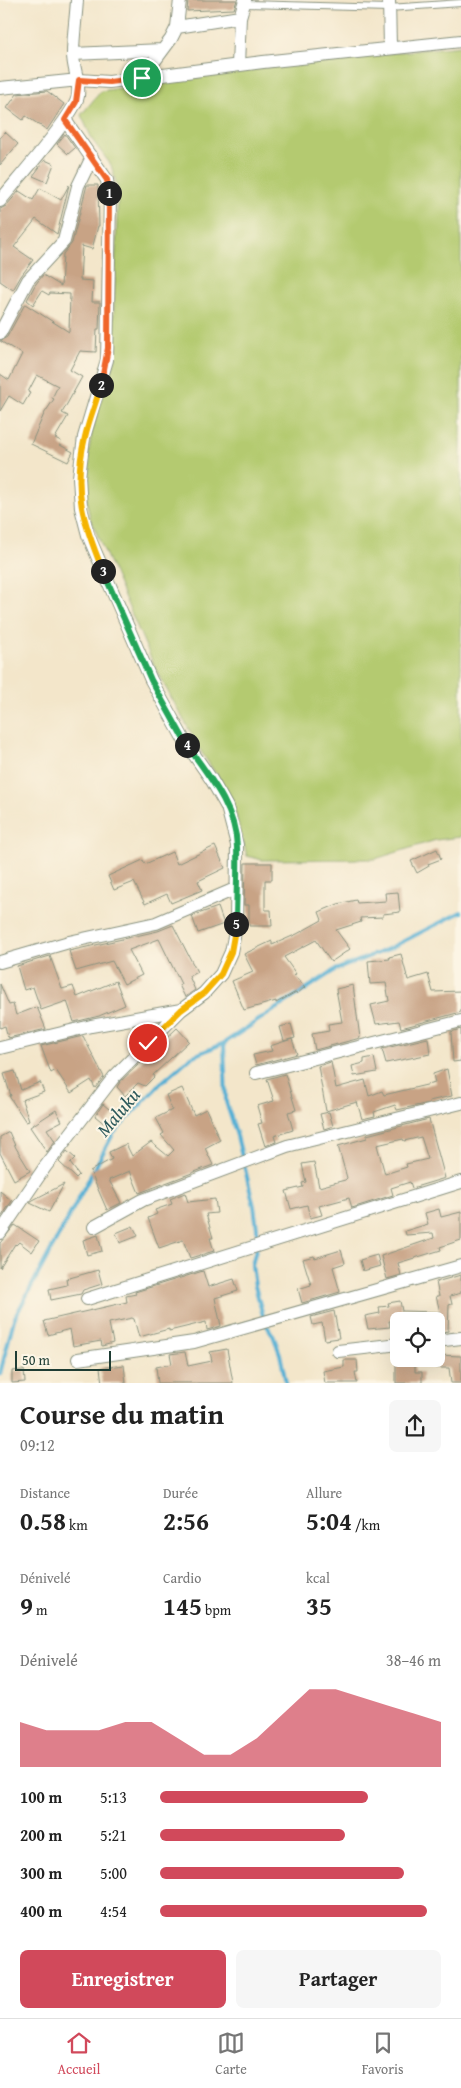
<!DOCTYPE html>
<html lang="fr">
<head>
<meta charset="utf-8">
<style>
	:root { --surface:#fff; --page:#f6f6f6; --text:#222; --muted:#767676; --line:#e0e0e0; --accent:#d1495b }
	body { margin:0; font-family:"Gentium Book Plus",serif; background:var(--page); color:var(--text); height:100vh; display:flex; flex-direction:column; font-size:19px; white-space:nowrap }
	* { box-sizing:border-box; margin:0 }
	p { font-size:16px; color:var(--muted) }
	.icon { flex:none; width:28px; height:28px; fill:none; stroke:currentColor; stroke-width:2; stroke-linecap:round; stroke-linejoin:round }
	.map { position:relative; height:1383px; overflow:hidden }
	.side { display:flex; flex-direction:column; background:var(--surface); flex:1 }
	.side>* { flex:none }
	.buttons { position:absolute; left:390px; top:1312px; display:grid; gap:10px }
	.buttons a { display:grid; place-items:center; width:55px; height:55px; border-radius:8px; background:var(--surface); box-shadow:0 5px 20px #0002; font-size:25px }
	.scale { position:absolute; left:15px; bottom:12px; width:96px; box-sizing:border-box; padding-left:5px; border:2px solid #1f3d34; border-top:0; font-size:14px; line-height:18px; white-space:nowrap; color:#1f3d34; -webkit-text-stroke:4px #fcf5e5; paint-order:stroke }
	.pin { position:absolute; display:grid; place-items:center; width:42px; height:42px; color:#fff; margin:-21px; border:2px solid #fff; border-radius:50%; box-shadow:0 1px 5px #0007 }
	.km { position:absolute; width:25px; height:25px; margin:-12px; border-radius:50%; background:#222; color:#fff; font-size:14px; line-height:25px; text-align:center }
	.round { display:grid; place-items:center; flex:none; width:52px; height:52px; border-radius:8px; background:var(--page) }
	.overview { display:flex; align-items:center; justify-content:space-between; height:85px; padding:0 20px }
	h1 { font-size:28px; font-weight:800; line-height:38px }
	.figures { display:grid; grid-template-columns:repeat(3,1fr); gap:8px; height:85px; padding:5px 20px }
	.figures div { display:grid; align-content:center }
	.figures b { font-size:25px; font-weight:800 }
	.figures small { font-size:14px; font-weight:400 }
	.figures p { font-size:14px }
	.chart { height:140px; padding:10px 20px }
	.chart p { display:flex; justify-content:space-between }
	.chart svg { width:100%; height:90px; margin-top:5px; fill:var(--accent); opacity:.7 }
	.cta { display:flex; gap:10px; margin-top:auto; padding:10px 20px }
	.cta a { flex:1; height:58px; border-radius:8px; background:var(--accent); color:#fff; font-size:20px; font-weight:800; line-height:58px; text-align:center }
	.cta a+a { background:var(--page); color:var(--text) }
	ul { padding:0 20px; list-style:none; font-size:16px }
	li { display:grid; grid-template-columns:80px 60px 1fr; align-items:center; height:38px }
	li i { height:12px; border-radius:6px; background:var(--accent) }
	.tabs { display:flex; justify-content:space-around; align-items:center; height:70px; border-top:1px solid var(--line); background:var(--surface); font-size:14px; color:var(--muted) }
	.tabs a { display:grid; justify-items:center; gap:2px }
	.tabs .on { color:var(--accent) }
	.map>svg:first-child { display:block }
	.green { fill:#b4ca6f; stroke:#6a8452 }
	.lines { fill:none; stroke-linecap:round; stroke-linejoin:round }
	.stream { stroke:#56b0d4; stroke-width:4 }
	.building { fill:#c8a385; fill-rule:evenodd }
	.service-casing { stroke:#89927f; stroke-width:8 }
	.minor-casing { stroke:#89927f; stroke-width:14 }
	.service { stroke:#fff; stroke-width:6 }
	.minor { stroke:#fff; stroke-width:12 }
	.split-1-casing { stroke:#fff; stroke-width:10 }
	.split-2-casing { stroke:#fff; stroke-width:10 }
	.split-3-casing { stroke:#fff; stroke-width:10 }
	.split-4-casing { stroke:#fff; stroke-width:10 }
	.split-5-casing { stroke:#fff; stroke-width:10 }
	.split-6-casing { stroke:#fff; stroke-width:10 }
	.split-1 { stroke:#f0652b; stroke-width:6 }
	.split-2 { stroke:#f0652b; stroke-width:6 }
	.split-3 { stroke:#f5b400; stroke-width:6 }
	.split-4 { stroke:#22a559; stroke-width:6 }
	.split-5 { stroke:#22a559; stroke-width:6 }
	.split-6 { stroke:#f5b400; stroke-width:6 }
	.labels { text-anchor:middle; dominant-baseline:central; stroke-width:4; stroke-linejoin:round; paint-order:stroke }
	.water-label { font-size:19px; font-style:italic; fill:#2d5a5c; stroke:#fcf5e5 }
</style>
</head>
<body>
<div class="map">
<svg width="461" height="1383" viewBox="0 0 461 1383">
	<rect width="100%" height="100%" fill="#fcf5e5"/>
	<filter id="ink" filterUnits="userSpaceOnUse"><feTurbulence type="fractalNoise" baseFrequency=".02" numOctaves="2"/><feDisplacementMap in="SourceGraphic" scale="10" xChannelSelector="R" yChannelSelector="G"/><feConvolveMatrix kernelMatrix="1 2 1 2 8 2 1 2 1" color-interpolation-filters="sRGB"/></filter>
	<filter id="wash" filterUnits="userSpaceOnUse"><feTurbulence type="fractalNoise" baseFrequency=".0096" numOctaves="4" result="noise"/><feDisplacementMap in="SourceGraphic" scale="20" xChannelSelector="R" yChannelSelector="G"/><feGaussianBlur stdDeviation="1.12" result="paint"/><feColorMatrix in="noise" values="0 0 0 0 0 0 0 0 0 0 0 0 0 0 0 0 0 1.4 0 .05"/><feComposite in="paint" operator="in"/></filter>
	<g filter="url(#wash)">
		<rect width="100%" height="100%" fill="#f3e6ca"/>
		<!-- green -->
		<path class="green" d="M461 46V837L436 840 375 859 262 860 247 856 235 811 226 789 202 753 156 670 90 518 86 498V469L92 432 112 362 118 190 111 165 93 141 81 115 101 91 308 61Z"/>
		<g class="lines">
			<!-- stream -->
			<path class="stream" d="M224 1043 226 1102 237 1136 254 1206 257 1228V1245L252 1265 255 1286 265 1323 273 1335 280 1354 286 1383
				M0 1374 14 1319 113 1134 161 1083 191 1057 224 1043 335 970 388 949 461 912"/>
		</g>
		<g id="blocks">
			<!-- building -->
			<path class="building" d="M188 0H237L234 9 187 11Z
				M47 91 64 104 47 130 26 116 23 120 7 108 17 94Z
				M5 132 18 144 0 165V138Z
				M65 134 75 148 68 154 57 144Z
				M45 160 54 164 47 182 33 176Z
				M69 185 57 234 36 219 14 247 33 260 21 276 13 290 0 281V209L6 206 19 191 33 200 40 188 61 200Z
				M87 185H98L99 226H98L92 249 82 246 80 280 93 281 92 302H100L99 329H97L96 352 80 351 70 370 82 377 62 413 68 416 55 438 61 441 60 445 73 452 68 462 31 444 44 414 54 399 52 398 58 386 37 375 28 392 30 393 23 405 9 396 0 411V374L9 380 22 354 0 341 7 337 25 304 69 332 70 294 50 293 49 295 42 291 33 305 27 300 35 285 43 275 61 286 63 254 72 243Z
				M215 846 225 868 198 881 202 890 171 903 167 894 145 904 134 882 114 890 108 876 143 860 145 864 172 852 177 864Z
				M437 849 441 859 428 864 429 866 417 873 411 861Z
				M245 863H272V880H265V910H271L272 926H249V905H244Z
				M398 892 400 912 383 914V917L360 918 361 922 336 930 350 949 331 962 316 940 284 957 296 974 294 975 305 987 297 994 296 992 276 1003V1001L244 1010 232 981 253 972 244 954 272 941V945L297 934 322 920 319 912 338 904 356 900 357 903 386 901 385 893Z
				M218 907 224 924 198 933 192 916Z
				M173 925 197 972 189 976 195 990 185 997 179 985 181 984 159 939 129 950 142 975 124 984 112 961 76 971 69 951 158 931Z
				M401 954 408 980 428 974 433 992 461 991V1012L401 1028 399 1021 376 1024 371 1005 389 1001 386 983 370 984 368 961 390 959 389 957Z
				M50 956 62 989 73 986 77 997 116 981 125 1005 99 1016 74 1022 67 1001 41 1010 33 987 24 990 17 966Z
				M0 984 9 1005 13 1004 16 1015 37 1007 46 1029 8 1038 5 1026 0 1028Z
				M353 985 360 1038 315 1050 312 1034 329 1031 328 1024 342 1022 336 989Z
				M291 1024 295 1038 284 1041 280 1027Z
				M177 1028 189 1041 153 1075 154 1077 145 1086 138 1083 125 1096 117 1087 120 1082Z
				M461 1029V1061L453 1062 451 1032Z
				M83 1036 104 1077 95 1088 91 1080 71 1093 56 1070 51 1073 41 1046Z
				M428 1038 430 1054 386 1063 382 1049Z
				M292 1039 297 1054 256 1065 253 1055 272 1051 270 1046Z
				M374 1057 377 1072 354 1076 352 1066 364 1063V1059Z
				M331 1062 336 1088 365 1080 369 1096 382 1091 384 1095 435 1083 433 1074 447 1069 452 1096 429 1101V1103L397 1110 395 1105 374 1112 375 1116 362 1119 357 1102 326 1111 318 1066Z
				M15 1071 21 1090 40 1082 44 1092 22 1100 29 1121 26 1122 9 1096H11L4 1074Z
				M285 1074 296 1110 288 1112 293 1130 274 1136 276 1142 265 1146 258 1124 262 1123 257 1106 274 1101 267 1079Z
				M182 1088 194 1115 206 1109 220 1140 205 1148 213 1165 139 1193 130 1171 109 1180 121 1203 107 1210 90 1171 112 1159 109 1152 126 1144 132 1156 151 1142 168 1156 174 1150 161 1135 164 1133 156 1118 172 1110 166 1095Z
				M103 1104 115 1114 106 1125 95 1116Z
				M56 1110 62 1121 47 1129 55 1141 47 1152 30 1127Z
				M329 1112 333 1126 324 1129 320 1114Z
				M429 1119 445 1178 412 1188 410 1182 391 1188 393 1195 352 1208 349 1198 319 1206 322 1215 310 1218 307 1205 291 1209 286 1191 303 1187 302 1183 306 1182 302 1164 314 1162 319 1187 345 1180 347 1178 338 1146 367 1138V1135ZM421 1137 428 1159 406 1164 407 1167 385 1174 377 1145 403 1139 404 1141Z
				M9 1132 16 1148 30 1171 14 1180 0 1153V1137Z
				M67 1151 75 1158 70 1163 79 1175 76 1178 59 1162Z
				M64 1184 49 1212 30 1203 31 1201Z
				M0 1191 12 1201 0 1219Z
				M185 1193 188 1202 215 1199 217 1213 206 1214 213 1238H210L214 1251 190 1258 183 1240 159 1248 148 1218 157 1214 155 1210 172 1204 170 1199Z
				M439 1209 441 1217 461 1212V1240L440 1247 441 1250 398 1263 401 1275 387 1279 381 1256 434 1238 433 1233 406 1235 405 1231 428 1224 425 1213Z
				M15 1225 39 1241 32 1252 19 1242 16 1245 15 1244 0 1268V1243Z
				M133 1226 138 1236 120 1243 116 1233Z
				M98 1235 102 1251 87 1255 83 1240Z
				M341 1250 345 1263 333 1267 340 1292 302 1303 298 1289 311 1285 303 1259 314 1256 315 1258Z
				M377 1255 380 1266 363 1271 360 1260Z
				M98 1270 102 1284 83 1290 81 1294 51 1300 49 1289 67 1285 66 1279Z
				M203 1271 208 1287 234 1279 238 1291 215 1298 221 1326 207 1330 206 1322 169 1331V1329L139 1337 134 1319 132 1318 109 1323 113 1343 102 1346 101 1341 73 1346 70 1329 48 1335 44 1321 127 1302 126 1296 136 1294 135 1292Z
				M461 1275V1293L450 1296 452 1304 449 1305 448 1331 436 1333V1321H389L390 1327 368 1329 365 1316 380 1313 379 1307 389 1306 388 1303 400 1301 402 1311 440 1312 436 1296H439L436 1282Z
				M334 1311 339 1338 325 1340 322 1323 313 1325 311 1317Z
				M227 1349 233 1383H158L156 1367 172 1364 170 1354 185 1352 188 1366 212 1361 210 1352Z
				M436 1355 461 1356V1383H451L449 1368H436Z
				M396 1359H415V1372H422V1383H396Z
				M344 1360H357L358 1372H355L357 1383H325L323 1371 344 1367Z
				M124 1365 126 1383H102L100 1368Z
				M24 1370 25 1382 12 1383V1371Z"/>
		</g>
	</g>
	<g filter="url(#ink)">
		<use href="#blocks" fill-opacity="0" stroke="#89927f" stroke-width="1"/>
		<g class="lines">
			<!-- service casing -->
			<g class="service-casing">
				<path id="service" d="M244 4 389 8 461 3"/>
			</g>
			<!-- minor casing -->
			<g class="minor-casing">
				<path id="minor" d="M389 0 390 47
					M177 27 180 0
					M73 54 162 50
					M238 65 240 17 245 0
					M142 78 171 39 177 27 240 17
					M0 88 79 80 109 82 263 62 461 41
					M0 201C15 182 75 115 78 96 80 81 73 69 73 54 73 36 76 18 77 0
					M0 333 28 280 64 241 78 186 92 157
					M0 962 69 942 156 923 235 889
					M0 1048 91 1026 181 1010
					M256 1073 461 1021
					M94 1227 143 1200 287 1146 461 1103
					M0 1233 45 1167 114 1077 181 1010 204 993 221 974 231 952 236 927 237 845 227 807 211 779 184 740 151 680 88 535 81 508 79 477 84 437 107 360 110 200 107 180 65 120
					M87 1299 461 1182
					M436 1341 461 1338
					M338 1351 399 1344
					M78 1359 194 1342 461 1266"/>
			</g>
			<!-- service -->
			<use href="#service" class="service"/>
			<!-- minor -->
			<use href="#minor" class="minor"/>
		</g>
	</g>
	<g class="lines" filter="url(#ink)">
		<!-- split-1 casing -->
		<g class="split-1-casing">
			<path id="split-1" d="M109 193 107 180 65 120 76 102 79 80 109 82 142 78"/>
		</g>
		<!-- split-2 casing -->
		<g class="split-2-casing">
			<path id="split-2" d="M101 385 108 348 109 193"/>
		</g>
		<!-- split-3 casing -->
		<g class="split-3-casing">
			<path id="split-3" d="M101 385C96 403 89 419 85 437 72 490 83 522 103 571"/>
		</g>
		<!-- split-4 casing -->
		<g class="split-4-casing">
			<path id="split-4" d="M103 571 151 680 187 745"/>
		</g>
		<!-- split-5 casing -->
		<g class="split-5-casing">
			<path id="split-5" d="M187 745C208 775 236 808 237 847 238 873 236 898 236 924"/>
		</g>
		<!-- split-6 casing -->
		<g class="split-6-casing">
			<path id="split-6" d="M148 1043 181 1010 204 993 221 974 231 952 236 924"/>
		</g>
		<!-- split-1 -->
		<use href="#split-1" class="split-1"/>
		<!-- split-2 -->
		<use href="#split-2" class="split-2"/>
		<!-- split-3 -->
		<use href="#split-3" class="split-3"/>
		<!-- split-4 -->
		<use href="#split-4" class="split-4"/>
		<!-- split-5 -->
		<use href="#split-5" class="split-5"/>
		<!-- split-6 -->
		<use href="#split-6" class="split-6"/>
	</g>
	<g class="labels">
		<!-- water labels -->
		<g class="water-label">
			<text transform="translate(118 1112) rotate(-50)">Maluku</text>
		</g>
	</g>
</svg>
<div class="buttons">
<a><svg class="icon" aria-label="locate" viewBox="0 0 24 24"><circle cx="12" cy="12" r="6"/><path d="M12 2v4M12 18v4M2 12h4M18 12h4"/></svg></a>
</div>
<div class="scale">50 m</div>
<div class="pin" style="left:142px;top:78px;background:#1e9e55"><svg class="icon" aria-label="arrive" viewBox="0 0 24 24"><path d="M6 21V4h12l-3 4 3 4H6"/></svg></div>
<div class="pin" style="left:148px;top:1043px;background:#d93025"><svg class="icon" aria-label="check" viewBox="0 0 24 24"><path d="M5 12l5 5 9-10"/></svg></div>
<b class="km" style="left:109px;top:193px">1</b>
<b class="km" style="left:101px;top:385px">2</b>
<b class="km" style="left:103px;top:571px">3</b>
<b class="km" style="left:187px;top:745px">4</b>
<b class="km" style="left:236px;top:924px">5</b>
</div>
<section class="side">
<div class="overview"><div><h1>Course du matin</h1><p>09:12</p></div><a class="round"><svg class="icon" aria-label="share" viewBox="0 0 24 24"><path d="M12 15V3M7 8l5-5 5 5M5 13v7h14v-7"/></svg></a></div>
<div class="figures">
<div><p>Distance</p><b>0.58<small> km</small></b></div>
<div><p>Durée</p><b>2:56</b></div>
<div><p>Allure</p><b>5:04<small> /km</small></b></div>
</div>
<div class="figures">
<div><p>Dénivelé</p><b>9<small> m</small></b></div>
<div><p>Cardio</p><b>145<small> bpm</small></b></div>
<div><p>kcal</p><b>35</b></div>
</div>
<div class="chart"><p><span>Dénivelé</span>38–46 m</p>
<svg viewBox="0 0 160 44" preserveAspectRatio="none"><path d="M0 44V22L10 26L20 26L30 26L40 22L50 22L60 30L70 38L80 38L90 30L100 18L110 6L120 6L130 10L140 14L150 18L160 22V44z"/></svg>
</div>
<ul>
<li><b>100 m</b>5:13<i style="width:74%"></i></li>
<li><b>200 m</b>5:21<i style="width:66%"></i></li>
<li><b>300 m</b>5:00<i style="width:87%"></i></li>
<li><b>400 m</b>4:54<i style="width:95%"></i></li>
</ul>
<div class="cta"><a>Enregistrer</a><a>Partager</a></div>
</section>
<nav class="tabs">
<a class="on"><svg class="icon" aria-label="home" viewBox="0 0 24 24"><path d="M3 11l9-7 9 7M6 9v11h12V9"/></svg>Accueil</a>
<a><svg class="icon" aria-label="map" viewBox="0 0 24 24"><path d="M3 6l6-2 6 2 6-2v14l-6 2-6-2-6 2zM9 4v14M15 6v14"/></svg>Carte</a>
<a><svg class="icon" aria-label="saved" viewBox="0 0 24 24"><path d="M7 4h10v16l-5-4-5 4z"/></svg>Favoris</a>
</nav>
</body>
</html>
